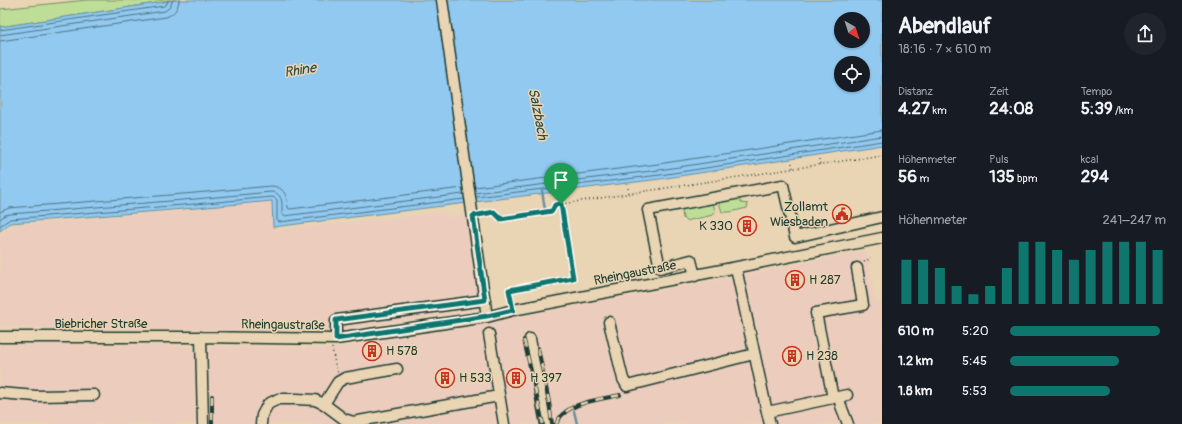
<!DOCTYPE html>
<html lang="de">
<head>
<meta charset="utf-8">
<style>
	:root { --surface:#171b24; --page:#20242c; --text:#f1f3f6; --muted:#9ea1a6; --accent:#0f766e }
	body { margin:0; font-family:Pangolin,sans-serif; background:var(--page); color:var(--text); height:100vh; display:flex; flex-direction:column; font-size:15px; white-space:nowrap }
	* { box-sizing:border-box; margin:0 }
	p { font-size:13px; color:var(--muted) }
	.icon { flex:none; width:22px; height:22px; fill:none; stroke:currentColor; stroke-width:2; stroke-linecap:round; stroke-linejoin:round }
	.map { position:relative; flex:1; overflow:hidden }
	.drawer { display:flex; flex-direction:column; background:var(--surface); width:300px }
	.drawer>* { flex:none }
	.needle { width:26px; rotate:141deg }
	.fabs { position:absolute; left:834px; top:12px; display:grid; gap:8px }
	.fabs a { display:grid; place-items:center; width:36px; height:36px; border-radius:50%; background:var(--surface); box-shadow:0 1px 3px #0004; font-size:20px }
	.pin { position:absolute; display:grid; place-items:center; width:34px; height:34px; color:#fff; margin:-41px -17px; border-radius:50% 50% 50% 0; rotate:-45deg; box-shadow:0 0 4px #0007 }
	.pin .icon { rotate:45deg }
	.round { display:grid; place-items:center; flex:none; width:42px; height:42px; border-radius:21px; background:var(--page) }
	.summary { display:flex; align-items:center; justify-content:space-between; height:68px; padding:0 16px }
	h1 { font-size:22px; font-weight:700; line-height:30px }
	.figures { display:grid; grid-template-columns:repeat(3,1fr); gap:6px; height:68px; padding:4px 16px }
	.figures div { display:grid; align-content:center }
	.figures b { font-size:17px; font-weight:700 }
	.figures small { font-size:11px; font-weight:400 }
	.figures p { font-size:11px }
	.chart { height:112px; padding:8px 16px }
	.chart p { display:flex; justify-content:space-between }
	.chart svg { width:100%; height:72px; margin-top:4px; stroke:var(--accent); stroke-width:6 }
	ul { padding:0 16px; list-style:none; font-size:13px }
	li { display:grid; grid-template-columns:64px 48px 1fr; align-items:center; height:30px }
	li i { height:10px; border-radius:5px; background:var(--accent) }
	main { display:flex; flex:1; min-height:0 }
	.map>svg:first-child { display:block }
	.built { fill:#eccdbd }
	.green { fill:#bede97; stroke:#6e8e66 }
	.water { fill:#92c9f1; stroke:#6491a5; fill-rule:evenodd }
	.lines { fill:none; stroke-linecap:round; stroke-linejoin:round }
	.shore { stroke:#4d7580; stroke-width:1 }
	.stream { stroke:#6491a5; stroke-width:2.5 }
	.minor-casing { stroke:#1f3d34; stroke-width:13 }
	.path { stroke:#1f3d34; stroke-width:1.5; stroke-dasharray:1 3; stroke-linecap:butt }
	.minor { stroke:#e9d4b3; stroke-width:10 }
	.rail-casing { stroke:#1f3d34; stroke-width:4 }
	.rail { stroke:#e9d4b3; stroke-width:2.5; stroke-dasharray:8; stroke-linecap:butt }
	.route-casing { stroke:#fff; stroke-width:8 }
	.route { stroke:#0f766e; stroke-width:5 }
	.labels { text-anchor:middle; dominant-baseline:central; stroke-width:3; stroke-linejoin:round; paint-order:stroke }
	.poi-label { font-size:13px; fill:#1f3d34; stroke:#e9d4b3; text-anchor:start }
	.street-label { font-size:13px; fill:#1f3d34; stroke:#e9d4b3 }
	.water-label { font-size:14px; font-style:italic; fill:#2a4b47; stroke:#e9d4b3 }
</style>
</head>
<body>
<main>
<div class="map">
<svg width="882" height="424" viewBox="0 0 882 424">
	<rect width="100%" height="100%" fill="#e9d4b3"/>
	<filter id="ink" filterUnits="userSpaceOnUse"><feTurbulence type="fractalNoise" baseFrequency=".025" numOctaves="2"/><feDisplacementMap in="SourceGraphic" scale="8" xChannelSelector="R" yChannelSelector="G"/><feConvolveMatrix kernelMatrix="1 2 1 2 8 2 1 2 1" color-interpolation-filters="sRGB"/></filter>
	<g filter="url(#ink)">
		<!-- built -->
		<path class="built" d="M273 201 274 230 446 212 447 217 467 215 481 309 337 332 0 327V235L12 225 178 211 202 208Z
			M866 250 876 302 882 301V424H210L208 352 210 348 216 346 332 348 491 321 738 276Z
			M0 344 165 345 190 346 194 350 196 358 197 424H0Z"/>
		<!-- green -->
		<path class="green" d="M87 0H176L0 27V9Z
			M739 198 741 203 748 204 747 208 730 212H722L719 202Z
			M713 203 715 211 713 215 686 221 683 218 682 212 683 209Z"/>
		<!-- water -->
		<path class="water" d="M176 0H882V145L660 179 273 227 272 201 196 208 10 223 0 231V27ZM841 19H863V41H841ZM841 63H863V85H841Z"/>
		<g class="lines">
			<!-- shore -->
			<path class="shore" d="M0 30 164 6 167 4 168 0
				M0 35 165 11 170 7 173 0
				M0 41 166 17C174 14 178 9 179 0
				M475 187 658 164 882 130
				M475 193 659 170 882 136
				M476 197 660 175 882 141
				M0 212 9 208 195 193 271 186C285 187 287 196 288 208L290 209 463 188
				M0 219 5 215 10 214 195 199 271 192C284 193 282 205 282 215L284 216 463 194
				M0 226 10 219 195 204 272 197 275 198 277 200V220L279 222 464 199"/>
			<!-- stream -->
			<path class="stream" d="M542 191 545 210
				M574 411 577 424"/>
			<!-- minor casing -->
			<g class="minor-casing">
				<path id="minor" d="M442 0 487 317
					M736 268 767 412
					M695 276 691 260 660 268 648 210 783 185 795 237 882 217
					M609 322 623 379 627 386 754 354
					M489 334 504 424
					M0 337H201L336 339 487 317 513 310 748 265 882 238
					M201 337 203 424
					M336 339V320L485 300
					M530 339 546 424
					M0 393 36 396 94 395
					M839 397 841 406 848 424
					M833 398 816 313 863 305 857 268
					M324 404 338 382 345 378 397 369
					M261 424 262 415 268 404 278 399H297L315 400 324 404 344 419 353 422 499 396
					M770 424 767 412 847 395"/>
			</g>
			<!-- path -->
			<path class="path" d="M819 159 820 165
				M792 163 793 169
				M628 188 629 194
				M481 215 494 212 501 219 552 211 555 205 882 155
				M864 262 871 258
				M511 302 509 290 573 278 561 204
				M332 348 336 369 338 373"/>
			<!-- minor -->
			<use href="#minor" class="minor"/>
			<!-- rail casing -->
			<g class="rail-casing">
				<path id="rail" d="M524 340 543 424
					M538 348 549 402 552 424
					M212 396V424
					M556 424C558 421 560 416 563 414 577 401 603 399 620 395"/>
			</g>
			<!-- rail -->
			<use href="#rail" class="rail"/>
		</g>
	</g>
	<g class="lines" filter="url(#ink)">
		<!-- route casing -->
		<g class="route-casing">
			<path id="route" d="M561 204 573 278 509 290 513 310 487 316 336 339V320L485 300 473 216 494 212 501 219 552 211 555 205Z"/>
		</g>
		<!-- route -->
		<use href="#route" class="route"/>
	</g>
	<!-- icons -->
	<defs>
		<g id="civic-ring" transform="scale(1)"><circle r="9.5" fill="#e9d4b3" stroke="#c8321e" stroke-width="1.5"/><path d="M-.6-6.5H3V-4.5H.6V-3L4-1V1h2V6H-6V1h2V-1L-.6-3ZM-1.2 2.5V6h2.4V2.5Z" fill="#c8321e"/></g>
		<g id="building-ring" transform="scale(1)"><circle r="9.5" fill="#e9d4b3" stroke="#c8321e" stroke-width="1.5"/><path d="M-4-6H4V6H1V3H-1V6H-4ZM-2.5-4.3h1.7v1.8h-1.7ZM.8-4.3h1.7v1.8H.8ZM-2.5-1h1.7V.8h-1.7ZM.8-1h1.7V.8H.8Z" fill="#c8321e"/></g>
	</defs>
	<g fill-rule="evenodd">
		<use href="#civic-ring" x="842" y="214"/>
		<use href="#building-ring" x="747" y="226"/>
		<use href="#building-ring" x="795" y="280"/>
		<use href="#building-ring" x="372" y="351"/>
		<use href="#building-ring" x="792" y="356"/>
		<use href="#building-ring" x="445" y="378"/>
		<use href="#building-ring" x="516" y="378"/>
	</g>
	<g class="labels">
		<!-- poi labels -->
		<g class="poi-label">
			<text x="828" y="207" text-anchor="end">Zollamt<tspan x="828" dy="15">Wiesbaden</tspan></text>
			<text x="733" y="226" text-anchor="end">K 330</text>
			<text x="809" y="280">H 287</text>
			<text x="386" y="351">H 578</text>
			<text x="806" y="356">H 238</text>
			<text x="459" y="378">H 533</text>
			<text x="530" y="378">H 397</text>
		</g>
		<!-- street labels -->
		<g class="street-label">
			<text transform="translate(635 273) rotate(-11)">Rheingaustraße</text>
			<text x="101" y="324">Biebricher Straße</text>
			<text transform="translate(283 325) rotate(1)">Rheingaustraße</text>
		</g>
		<!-- water labels -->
		<g class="water-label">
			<text transform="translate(300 70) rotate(-9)">Rhine</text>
			<text transform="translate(538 114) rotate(79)">Salzbach</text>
		</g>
	</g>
</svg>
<div class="fabs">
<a><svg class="needle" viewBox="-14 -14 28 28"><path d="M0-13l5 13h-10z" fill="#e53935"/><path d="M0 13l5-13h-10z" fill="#9ea1a6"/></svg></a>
<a><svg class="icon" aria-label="locate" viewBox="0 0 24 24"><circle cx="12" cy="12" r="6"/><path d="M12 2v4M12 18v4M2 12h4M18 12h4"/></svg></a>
</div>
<div class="pin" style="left:561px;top:204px;background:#1e9e55"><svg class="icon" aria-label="arrive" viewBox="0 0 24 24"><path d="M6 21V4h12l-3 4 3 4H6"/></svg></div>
</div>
<section class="drawer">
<div class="summary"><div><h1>Abendlauf</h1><p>18:16 · 7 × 610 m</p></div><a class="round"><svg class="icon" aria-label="share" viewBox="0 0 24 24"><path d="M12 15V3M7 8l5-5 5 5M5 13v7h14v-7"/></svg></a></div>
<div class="figures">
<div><p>Distanz</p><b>4.27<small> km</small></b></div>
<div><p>Zeit</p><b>24:08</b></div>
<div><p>Tempo</p><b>5:39<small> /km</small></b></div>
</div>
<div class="figures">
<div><p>Höhenmeter</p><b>56<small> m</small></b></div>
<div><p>Puls</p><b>135<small> bpm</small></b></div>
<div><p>kcal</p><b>294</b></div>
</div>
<div class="chart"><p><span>Höhenmeter</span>241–247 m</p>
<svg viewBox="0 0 160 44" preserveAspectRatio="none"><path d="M5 44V17M15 44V17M25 44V22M35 44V33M45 44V38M55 44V33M65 44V22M75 44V6M85 44V6M95 44V11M105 44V17M115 44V11M125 44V6M135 44V6M145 44V6M155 44V11"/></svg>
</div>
<ul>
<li><b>610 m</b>5:20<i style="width:96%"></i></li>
<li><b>1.2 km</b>5:45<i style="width:70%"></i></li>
<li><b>1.8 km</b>5:53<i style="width:64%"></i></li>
</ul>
</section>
</main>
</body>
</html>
